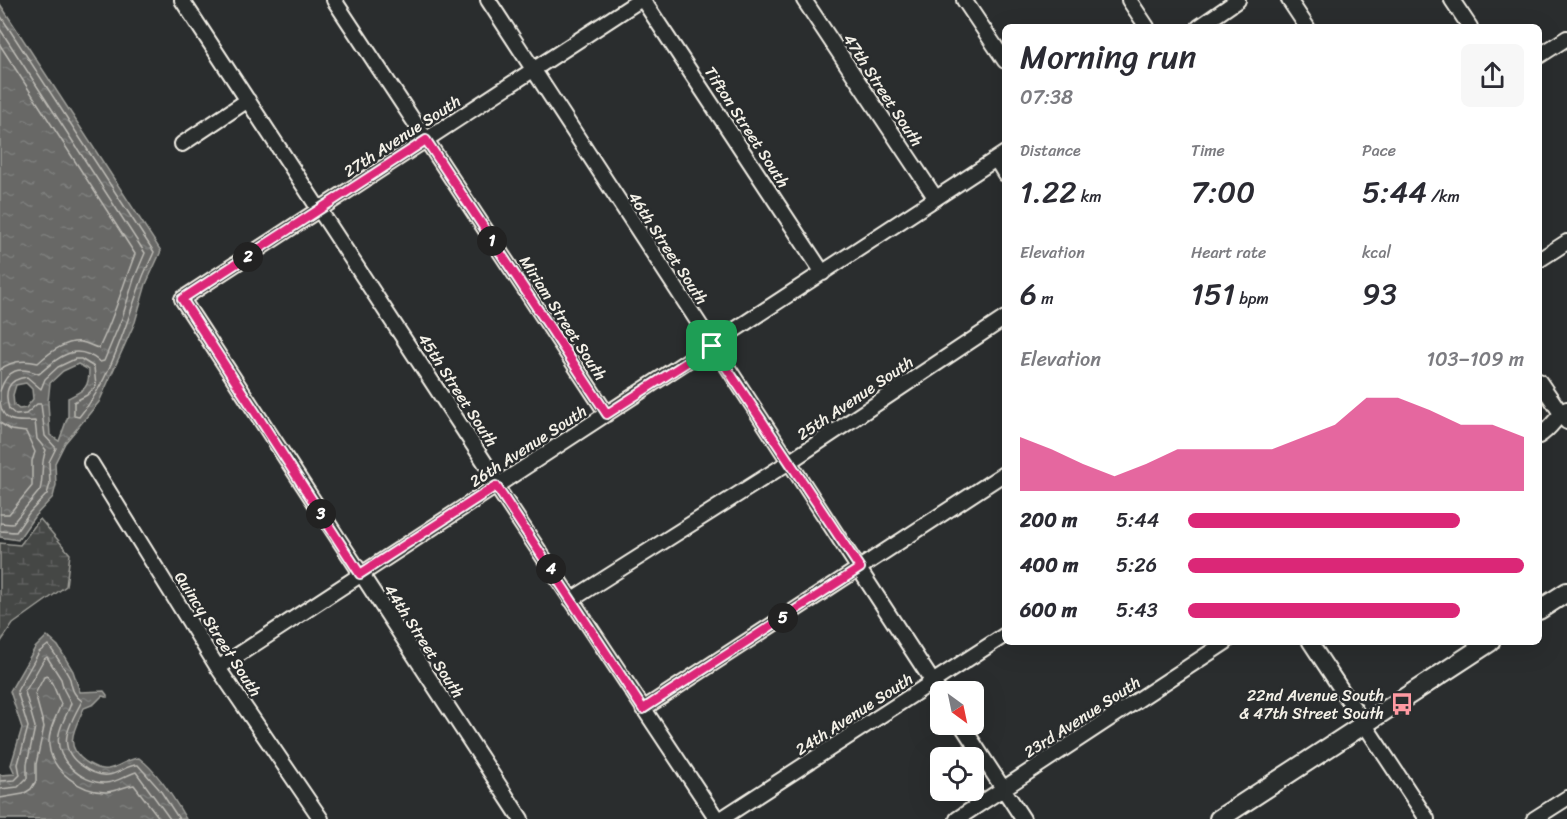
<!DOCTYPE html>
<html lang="en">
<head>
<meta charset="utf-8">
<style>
	:root { --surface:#fff; --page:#f7f7f7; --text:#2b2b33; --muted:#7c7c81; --accent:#db2777 }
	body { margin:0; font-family:Sriracha,sans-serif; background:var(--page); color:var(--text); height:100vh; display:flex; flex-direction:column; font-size:22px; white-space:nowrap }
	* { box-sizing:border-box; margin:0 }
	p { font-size:20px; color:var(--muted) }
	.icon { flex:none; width:33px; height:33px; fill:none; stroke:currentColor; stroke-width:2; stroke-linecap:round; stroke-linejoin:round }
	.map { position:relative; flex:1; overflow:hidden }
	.panel { position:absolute; left:1002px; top:24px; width:540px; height:621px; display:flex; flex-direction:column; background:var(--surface); border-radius:9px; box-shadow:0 6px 24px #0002 }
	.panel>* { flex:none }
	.needle { width:39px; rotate:147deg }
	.fabs { position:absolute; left:930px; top:681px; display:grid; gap:12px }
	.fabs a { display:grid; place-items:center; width:54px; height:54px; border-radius:9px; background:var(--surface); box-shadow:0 6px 24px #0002; font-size:30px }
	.pin { position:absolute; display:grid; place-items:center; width:51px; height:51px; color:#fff; margin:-26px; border-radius:12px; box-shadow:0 3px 9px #0006 }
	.km { position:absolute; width:30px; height:30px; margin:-15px; border-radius:50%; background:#222; color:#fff; font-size:16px; line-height:30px; text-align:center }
	.round { display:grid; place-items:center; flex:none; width:63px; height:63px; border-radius:9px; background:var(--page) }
	.headline { display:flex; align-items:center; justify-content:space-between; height:102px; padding:0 18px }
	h1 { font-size:33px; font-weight:600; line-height:45px }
	.figures { display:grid; grid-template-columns:repeat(3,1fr); gap:9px; height:102px; padding:6px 18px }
	.figures div { display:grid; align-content:center }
	.figures b { font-size:30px; font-weight:600 }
	.figures small { font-size:16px; font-weight:400 }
	.figures p { font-size:16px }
	.chart { height:168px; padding:12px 18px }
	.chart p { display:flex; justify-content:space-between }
	.chart svg { width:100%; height:108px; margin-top:6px; fill:var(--accent); opacity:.7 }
	ul { padding:0 18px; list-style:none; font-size:20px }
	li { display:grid; grid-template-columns:96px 72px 1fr; align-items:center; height:45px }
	li i { height:15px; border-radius:8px; background:var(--accent) }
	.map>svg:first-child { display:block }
	.wetland { fill:url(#wetland-marsh); stroke:#9c9c96; stroke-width:1.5 }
	.water { fill:url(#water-ripples); stroke:#9f9f9a; stroke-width:1.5; fill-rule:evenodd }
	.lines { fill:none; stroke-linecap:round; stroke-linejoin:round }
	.shore { stroke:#bcbab4; stroke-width:1.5 }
	.minor-casing { stroke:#f4f1e8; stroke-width:18 }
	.major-casing { stroke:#f4f1e8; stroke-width:22 }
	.minor { stroke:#2a2d2e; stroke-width:14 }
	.major { stroke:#2a2d2e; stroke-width:18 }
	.route-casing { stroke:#fff; stroke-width:12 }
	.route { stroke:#db2777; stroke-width:8 }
	.labels { text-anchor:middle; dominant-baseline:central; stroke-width:5; stroke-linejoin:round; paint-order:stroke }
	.street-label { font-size:16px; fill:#f4f1e8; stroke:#2a2d2e }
	.poi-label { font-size:16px; fill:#f4f1e8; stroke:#2a2d2e; text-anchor:end }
</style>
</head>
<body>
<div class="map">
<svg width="1567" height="819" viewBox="0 0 1567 819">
	<defs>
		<pattern id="wetland-marsh" width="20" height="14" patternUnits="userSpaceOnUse" patternTransform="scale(1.5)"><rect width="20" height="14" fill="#444645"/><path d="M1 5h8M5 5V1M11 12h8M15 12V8" fill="none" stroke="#606160"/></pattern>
		<pattern id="water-ripples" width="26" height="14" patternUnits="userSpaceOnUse" patternTransform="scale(1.5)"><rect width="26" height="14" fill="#676866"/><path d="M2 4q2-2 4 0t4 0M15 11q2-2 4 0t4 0" fill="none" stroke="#7d7e7c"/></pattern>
	</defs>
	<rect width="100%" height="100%" fill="#2a2d2e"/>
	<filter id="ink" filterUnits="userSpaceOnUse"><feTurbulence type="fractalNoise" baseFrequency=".0167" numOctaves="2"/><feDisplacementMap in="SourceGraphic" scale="12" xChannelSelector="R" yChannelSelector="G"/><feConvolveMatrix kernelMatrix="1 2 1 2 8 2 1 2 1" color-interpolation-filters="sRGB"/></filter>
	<g filter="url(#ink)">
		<!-- wetland -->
		<path class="wetland" d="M40 519 70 554 66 586 13 624 0 643V543L20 545Z"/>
		<!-- water -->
		<path class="water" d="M0 4 161 251 146 284 135 322 99 402 65 443 55 463 56 485 53 497 34 517 18 540 0 537ZM78 364 89 370C89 389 84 390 68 398V416L59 441 50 435 48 402 50 383 63 371ZM26 383 32 389 33 399 26 408 19 409 14 405 13 395 16 385Z
			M47 636 58 646 73 671 80 692 104 691 107 695V697L102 696 94 704 84 708C74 730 63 746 86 762 94 767 100 770 108 769 120 767 126 759 139 758 158 772 174 798 186 819H0V775L15 774 11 765 22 728 10 691 35 648Z"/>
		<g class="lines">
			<!-- shore -->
			<path class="shore" d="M0 15 154 252C150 262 144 272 141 282 124 330 111 379 79 417L74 416V402L87 395 96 386 94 367 81 359H75L58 367 45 379 41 389 27 377C7 379 4 392 9 409L16 415 26 414 37 404H41L45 436 56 448 49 462 50 484 47 494 29 513 16 532 0 531
				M0 29 145 253 134 279 122 318 104 361 100 362C75 341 59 357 39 374 19 366 7 369 0 391
				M0 45 135 254C123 285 114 318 99 348 93 347 88 343 81 342 65 340 49 353 38 363 25 360 11 360 0 370
				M0 402C3 425 18 421 35 421L37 439 46 450C40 464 44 476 40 490L12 524 0 523
				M0 423 11 430 26 432 35 452 32 461V486L9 514H0
				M0 781 15 780 20 775 18 764 28 727 17 691 39 652 48 645C52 649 68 674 70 679 72 689 73 694 82 701 70 724 54 747 82 766 90 772 98 776 108 775 120 774 127 764 138 765L160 790 179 819
				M0 789 18 787 27 778V764L35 727 25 692 44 659 47 657 61 679 64 690 71 703C68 713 61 723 59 734 54 759 81 783 105 783 117 783 126 775 136 772L170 819
				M0 798 23 794 31 789 36 781V764L44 727 35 694 44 677 47 676C54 683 56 694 61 704 56 718 48 730 49 745 51 771 82 793 107 792 117 791 125 786 134 785L160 819"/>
			<!-- minor casing -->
			<g class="minor-casing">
				<path id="minor" d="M182 0 493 475 496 486 717 819
					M334 0 607 414
					M488 0 940 693
					M643 0 823 273
					M804 0 935 197
					M964 0 1005 61
					M1129 0 1147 27
					M1289 0 1307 27
					M1452 0 1470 27
					M1199 27 1238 0
					M1539 56 1567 38
					M182 144 248 100
					M996 159 1005 174
					M1539 260 1567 242
					M1539 381 1567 422
					M1539 436C1551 429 1556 417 1567 409
					M91 463 218 668 321 819
					M571 600 789 462 1005 318
					M1310 642 1427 819
					M218 668 1005 153
					M643 709 1005 473
					M961 724 1023 819
					M521 819 182 299 640 0
					M721 819 1005 635
					M957 819 1226 642
					M1534 819 1567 798"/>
			</g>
			<!-- major casing -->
			<g class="major-casing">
				<path id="major" d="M1539 610 1567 592
					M1219 819 1490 642"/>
			</g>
			<!-- minor -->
			<use href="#minor" class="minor"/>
			<!-- major -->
			<use href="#major" class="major"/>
		</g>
	</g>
	<g class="lines" filter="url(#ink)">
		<!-- route casing -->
		<g class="route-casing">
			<path id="route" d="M426 140 607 414 712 346 860 568 643 709 496 486 360 574 182 299Z"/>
		</g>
		<!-- route -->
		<use href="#route" class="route"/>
	</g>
	<!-- icons -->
	<defs>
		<g id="bus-bare" transform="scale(1.8)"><path d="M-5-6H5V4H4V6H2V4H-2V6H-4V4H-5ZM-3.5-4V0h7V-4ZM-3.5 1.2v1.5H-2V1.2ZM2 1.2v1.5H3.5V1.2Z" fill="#ff9aa2" stroke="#2a2d2e" stroke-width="2.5" paint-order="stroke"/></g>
	</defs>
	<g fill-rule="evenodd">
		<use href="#bus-bare" x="1402" y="704"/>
	</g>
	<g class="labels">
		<!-- street labels -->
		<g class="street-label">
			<text transform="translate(883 90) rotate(57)">47th Street South</text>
			<text transform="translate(747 127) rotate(57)">Tifton Street South</text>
			<text transform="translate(402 136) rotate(-33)">27th Avenue South</text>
			<text transform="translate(668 248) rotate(57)">46th Street South</text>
			<text transform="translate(563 318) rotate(57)">Miriam Street South</text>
			<text transform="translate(458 390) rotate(57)">45th Street South</text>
			<text transform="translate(855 398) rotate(-34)">25th Avenue South</text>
			<text transform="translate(528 446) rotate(-33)">26th Avenue South</text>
			<text transform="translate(218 634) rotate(57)">Quincy Street South</text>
			<text transform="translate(424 641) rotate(57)">44th Street South</text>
			<text transform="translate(854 714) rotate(-33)">24th Avenue South</text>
			<text transform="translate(1082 717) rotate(-33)">23rd Avenue South</text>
		</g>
		<!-- poi labels -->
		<g class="poi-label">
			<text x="1384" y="695">22nd Avenue South<tspan x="1384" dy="18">&amp; 47th Street South</tspan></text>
		</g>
	</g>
</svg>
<div class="fabs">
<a><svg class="needle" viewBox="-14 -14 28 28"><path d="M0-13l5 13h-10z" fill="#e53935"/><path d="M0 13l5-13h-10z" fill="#7c7c81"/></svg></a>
<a><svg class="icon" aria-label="locate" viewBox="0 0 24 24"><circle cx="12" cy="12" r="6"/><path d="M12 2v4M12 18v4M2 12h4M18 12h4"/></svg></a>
</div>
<div class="pin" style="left:712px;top:346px;background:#1e9e55"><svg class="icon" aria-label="arrive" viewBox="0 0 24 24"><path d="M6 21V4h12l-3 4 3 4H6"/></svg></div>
<b class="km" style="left:492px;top:241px">1</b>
<b class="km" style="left:248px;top:257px">2</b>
<b class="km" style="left:321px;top:514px">3</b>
<b class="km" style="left:551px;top:569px">4</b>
<b class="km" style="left:783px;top:618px">5</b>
<section class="panel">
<div class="headline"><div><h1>Morning run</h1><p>07:38</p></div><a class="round"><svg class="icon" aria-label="share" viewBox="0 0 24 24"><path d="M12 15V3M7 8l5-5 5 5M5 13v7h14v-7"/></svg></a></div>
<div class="figures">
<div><p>Distance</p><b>1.22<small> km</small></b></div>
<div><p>Time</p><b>7:00</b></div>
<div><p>Pace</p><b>5:44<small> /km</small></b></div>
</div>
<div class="figures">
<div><p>Elevation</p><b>6<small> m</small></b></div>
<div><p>Heart rate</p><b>151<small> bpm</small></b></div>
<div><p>kcal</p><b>93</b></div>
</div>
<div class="chart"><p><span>Elevation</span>103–109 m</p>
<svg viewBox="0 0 160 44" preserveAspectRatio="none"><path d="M0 44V22L10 27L20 33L30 38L40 33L50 27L60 27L70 27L80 27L90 22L100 17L110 6L120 6L130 11L140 17L150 17L160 22V44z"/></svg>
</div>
<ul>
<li><b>200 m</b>5:44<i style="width:81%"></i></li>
<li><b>400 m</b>5:26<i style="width:100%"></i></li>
<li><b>600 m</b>5:43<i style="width:81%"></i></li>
</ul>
</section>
</div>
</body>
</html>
